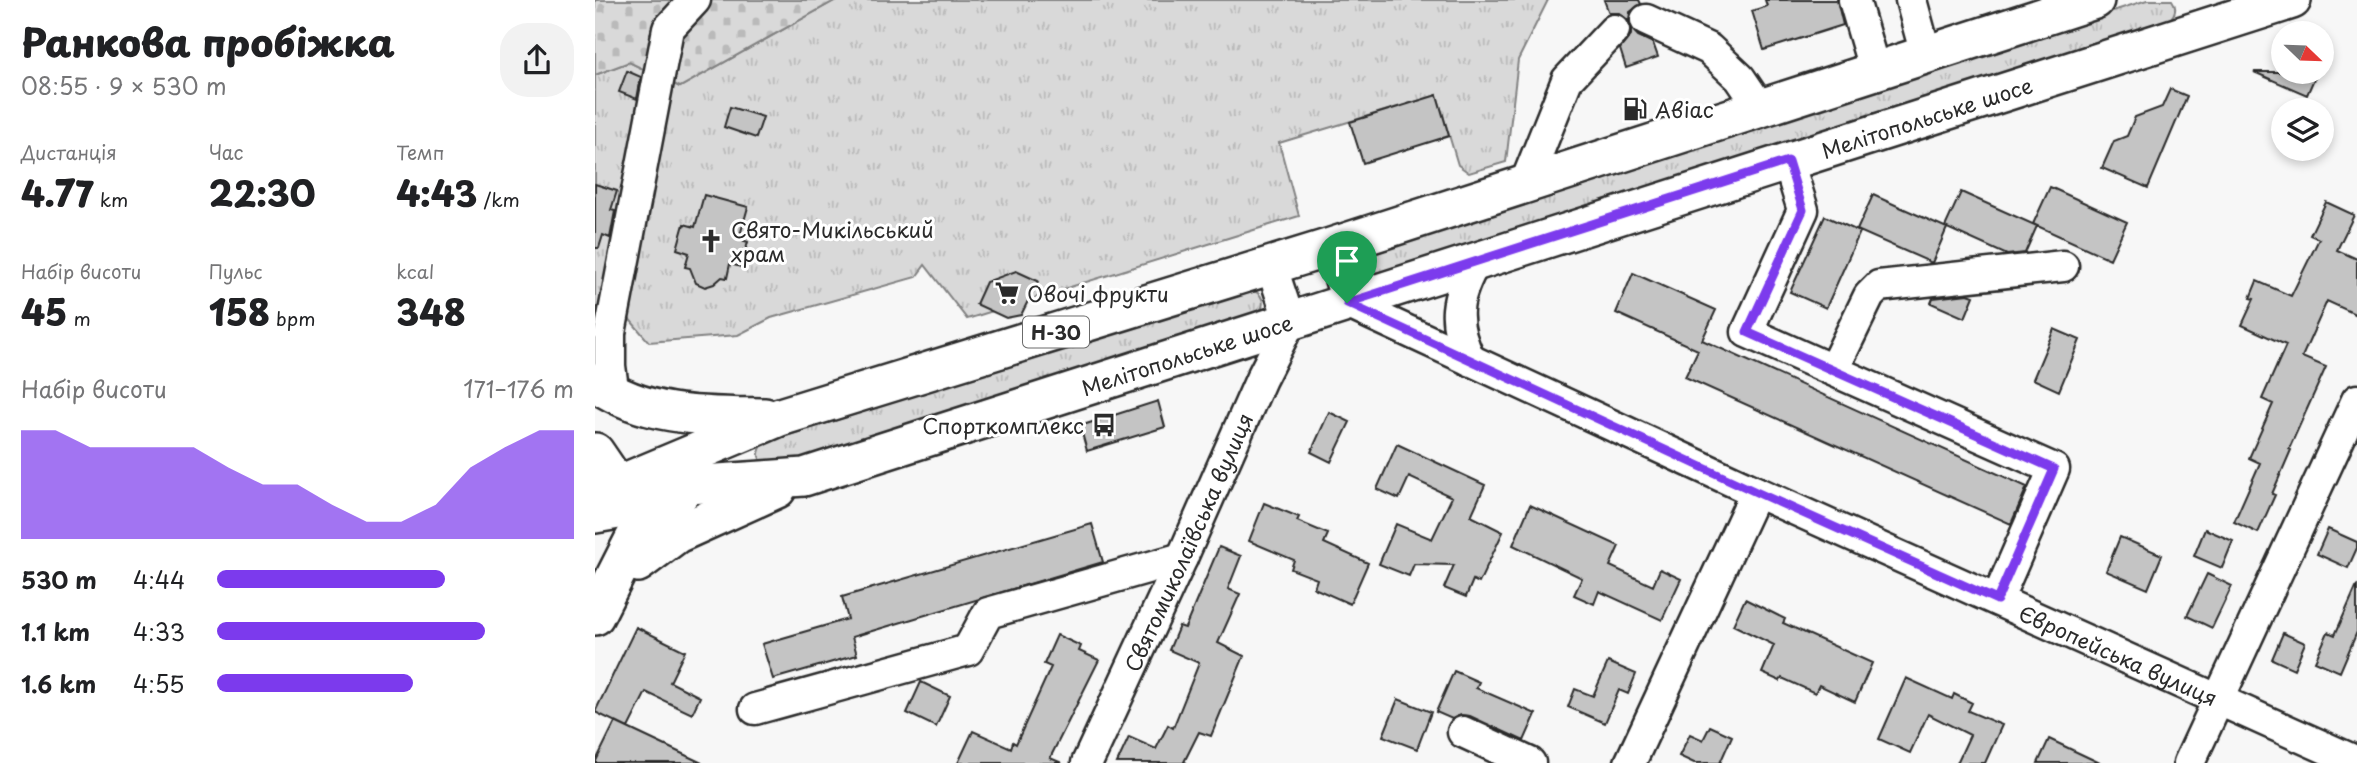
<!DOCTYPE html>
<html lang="uk">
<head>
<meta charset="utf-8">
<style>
	:root { --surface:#fff; --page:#f2f2f2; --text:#202124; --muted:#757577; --accent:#7c3aed }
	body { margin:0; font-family:"Playpen Sans",sans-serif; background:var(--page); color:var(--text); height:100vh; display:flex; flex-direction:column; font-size:26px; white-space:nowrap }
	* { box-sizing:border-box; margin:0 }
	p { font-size:23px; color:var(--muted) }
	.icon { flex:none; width:38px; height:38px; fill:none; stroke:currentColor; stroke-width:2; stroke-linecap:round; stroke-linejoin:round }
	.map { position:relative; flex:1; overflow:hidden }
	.sheet { display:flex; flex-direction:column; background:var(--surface); width:595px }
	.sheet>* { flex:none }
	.needle { width:46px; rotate:113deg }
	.controls { position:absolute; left:1676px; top:21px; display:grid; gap:14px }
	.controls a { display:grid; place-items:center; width:63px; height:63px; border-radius:50%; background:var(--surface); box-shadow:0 4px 10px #0003; font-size:35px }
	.pin { position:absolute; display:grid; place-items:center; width:60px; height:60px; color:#fff; margin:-72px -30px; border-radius:50% 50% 50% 0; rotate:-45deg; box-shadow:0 0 7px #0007 }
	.pin .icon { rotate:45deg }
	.round { display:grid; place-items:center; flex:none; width:74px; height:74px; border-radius:28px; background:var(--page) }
	.overview { display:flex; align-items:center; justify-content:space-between; height:119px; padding:0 21px }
	h1 { font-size:38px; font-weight:800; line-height:52px }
	.figures { display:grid; grid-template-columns:repeat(3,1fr); gap:10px; height:119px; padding:7px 21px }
	.figures div { display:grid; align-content:center }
	.figures b { font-size:35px; font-weight:800 }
	.figures small { font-size:19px; font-weight:400 }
	.figures p { font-size:19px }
	.chart { height:196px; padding:14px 21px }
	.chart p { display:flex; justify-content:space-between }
	.chart svg { width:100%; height:126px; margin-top:7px; fill:var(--accent); opacity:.7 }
	ul { padding:0 21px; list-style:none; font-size:23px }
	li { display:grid; grid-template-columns:112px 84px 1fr; align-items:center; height:52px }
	li i { height:18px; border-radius:9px; background:var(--accent) }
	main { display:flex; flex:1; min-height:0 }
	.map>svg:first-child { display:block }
	.grass { fill:url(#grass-tufts); stroke:#828282; stroke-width:2 }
	.cemetery { fill:url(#cemetery-stones); stroke:#828282; stroke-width:2 }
	.building { fill:#c4c4c4; stroke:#2b2b2b; stroke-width:2 }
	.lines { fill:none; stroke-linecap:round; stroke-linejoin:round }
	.minor-casing { stroke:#2b2b2b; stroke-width:35 }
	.major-casing { stroke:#2b2b2b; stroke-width:42 }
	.minor { stroke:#fff; stroke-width:30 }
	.major { stroke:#fff; stroke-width:37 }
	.route-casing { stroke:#fff; stroke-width:14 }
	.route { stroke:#7c3aed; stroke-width:9 }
	.labels { text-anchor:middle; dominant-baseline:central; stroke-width:6; stroke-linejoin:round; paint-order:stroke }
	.shield { fill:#fff; stroke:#6b6b6b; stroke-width:2 }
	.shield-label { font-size:19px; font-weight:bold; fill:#2b2b2b }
	.poi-label { font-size:21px; fill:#2b2b2b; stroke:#fff; text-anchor:start }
	.street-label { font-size:21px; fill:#2b2b2b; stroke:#fff }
</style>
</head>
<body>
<main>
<section class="sheet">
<div class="overview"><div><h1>Ранкова пробіжка</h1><p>08:55 · 9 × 530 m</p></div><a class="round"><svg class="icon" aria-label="share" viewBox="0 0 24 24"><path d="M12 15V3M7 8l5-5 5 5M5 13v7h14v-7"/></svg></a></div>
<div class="figures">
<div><p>Дистанція</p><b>4.77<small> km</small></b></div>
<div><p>Час</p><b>22:30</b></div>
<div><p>Темп</p><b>4:43<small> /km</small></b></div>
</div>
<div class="figures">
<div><p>Набір висоти</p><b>45<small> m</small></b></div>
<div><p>Пульс</p><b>158<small> bpm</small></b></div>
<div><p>kcal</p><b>348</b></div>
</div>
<div class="chart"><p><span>Набір висоти</span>171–176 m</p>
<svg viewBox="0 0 160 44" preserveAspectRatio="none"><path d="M0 44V6L10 6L20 12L30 12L40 12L50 12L60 19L70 25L80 25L90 32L100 38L110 38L120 32L130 19L140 12L150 6L160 6V44z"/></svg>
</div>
<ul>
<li><b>530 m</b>4:44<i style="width:64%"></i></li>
<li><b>1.1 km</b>4:33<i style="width:75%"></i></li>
<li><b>1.6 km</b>4:55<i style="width:55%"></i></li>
</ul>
</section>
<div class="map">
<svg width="1762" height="763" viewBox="0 0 1762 763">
	<defs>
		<pattern id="grass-tufts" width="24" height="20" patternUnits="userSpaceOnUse" patternTransform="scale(1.75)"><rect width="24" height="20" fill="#d9d9d9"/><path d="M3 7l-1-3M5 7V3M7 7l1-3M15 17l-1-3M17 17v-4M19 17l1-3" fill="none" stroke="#bababa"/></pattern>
		<pattern id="cemetery-stones" width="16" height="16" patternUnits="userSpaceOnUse" patternTransform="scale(1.75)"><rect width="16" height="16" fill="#d9d9d9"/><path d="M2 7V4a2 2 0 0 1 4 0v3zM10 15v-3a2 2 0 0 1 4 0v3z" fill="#bababa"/></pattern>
	</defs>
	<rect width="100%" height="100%" fill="#f7f7f7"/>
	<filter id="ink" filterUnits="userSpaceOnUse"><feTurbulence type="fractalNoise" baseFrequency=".0143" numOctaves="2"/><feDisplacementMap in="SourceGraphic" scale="14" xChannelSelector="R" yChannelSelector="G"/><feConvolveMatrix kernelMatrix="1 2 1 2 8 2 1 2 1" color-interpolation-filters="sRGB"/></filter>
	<g filter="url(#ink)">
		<!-- grass -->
		<path class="grass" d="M241 0H953L923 60 911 162 874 173 863 165 842 95 684 143 704 216 372 319 330 265 321 277 176 318 143 335 54 342 31 315 0 307V75L34 62 85 87Z
			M1552 0H1577C1583 8 1580 15 1573 21L776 279C762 276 758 263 768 252Z
			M653 290C668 291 673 305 661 315L178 469C165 464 159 455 169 443Z"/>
		<!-- cemetery -->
		<path class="cemetery" d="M0 0H241L85 87 34 62 0 75Z"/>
		<!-- building -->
		<path class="building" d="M1009 0H1044L1046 4 1035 12 1034 21 1024 13H1014Z
			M1170 0H1242L1248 25 1169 50 1157 11 1172 6Z
			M1036 28 1043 36 1058 43 1063 57 1031 68 1025 49 1036 35Z
			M32 71 46 77 42 99 24 92Z
			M1659 72H1722L1712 95Z
			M1575 89 1592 96 1553 188 1507 168 1519 141 1532 136 1540 117 1567 107Z
			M842 95 854 136 768 163 755 122Z
			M135 107 168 117 161 138 129 127Z
			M0 184 22 191 16 210 20 211 15 238 8 235 4 248H0Z
			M1455 187 1532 222 1515 259 1438 224Z
			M1366 192 1442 226 1430 253 1412 255 1350 227Z
			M109 195 153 207 144 239 153 242 146 267 135 264 132 278 127 277 119 284 110 287 101 283 95 268 90 267 94 253 82 249 89 224 100 227Z
			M1278 195 1352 228 1337 263 1262 230Z
			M1731 202 1759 215 1742 250 1762 259V315L1732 301 1707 357 1731 367 1694 449 1696 450 1677 494 1680 495 1663 533 1639 522 1665 463 1654 458 1678 404 1667 399 1691 345 1647 325 1659 299 1655 298 1662 281 1696 296 1724 239 1715 235Z
			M1230 216 1265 232 1231 308 1195 292Z
			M421 271 443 281 426 315 411 318 381 304 391 282Z
			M1038 273 1121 310 1107 340 1432 487 1416 524 1090 377 1103 350 1021 313Z
			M1373 294 1379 296 1370 318 1336 303 1338 298Z
			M1459 329 1485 340 1464 391 1438 379Z
			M563 401 570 427 492 451 485 426Z
			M734 412 755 422 736 462 716 452Z
			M802 444 890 485 876 516 908 532 884 583 878 580 871 597 849 588 859 565 819 564 814 576 784 564 801 524 837 539 857 497 814 477 804 499 782 489Z
			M669 503 704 517 702 521 733 534 729 543 773 563 755 604 719 588 722 579 696 569 699 560 654 541Z
			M935 505 1024 546 1015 566 1058 586 1065 569 1086 579 1067 620 1004 591 999 604 979 595 987 578 918 545Z
			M497 524 508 562 257 637 262 655 178 679 167 644 253 619 247 597Z
			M1610 529 1638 541 1627 568 1599 556Z
			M1733 529 1762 542V548L1753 568 1722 554Z
			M1525 537 1567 555 1553 589 1511 571Z
			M624 547 646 556 633 589 645 594 623 643 649 656 616 736 604 732 589 762 592 763H522L534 737 561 749 573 725 578 728 604 663 574 650 584 626 590 628Z
			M1612 574 1637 586 1617 628 1592 616Z
			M1762 585V632L1745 672 1720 661 1733 632 1740 635Z
			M1150 599 1190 619 1188 623 1277 663 1260 702 1224 685 1220 693 1187 678 1185 681 1167 673 1179 645 1138 625Z
			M41 627 90 651 75 682 105 697 97 714 51 692 33 728 0 712Z
			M1688 633 1710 643 1699 669 1677 659Z
			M462 635 486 646 484 651 504 660 455 758 467 763H363L378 731 416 748 418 742 421 744 456 667 449 664Z
			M1013 662 1041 674 1033 694 1024 690 1010 723 973 707 980 689 998 696Z
			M859 671 884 682 881 688 941 714 929 741 875 716 866 715 857 719 841 712Z
			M1311 678 1357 699 1359 694 1377 703 1373 711 1407 725 1390 763H1362L1375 735 1333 714 1315 753 1284 739Z
			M326 682 355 696 341 727 312 713Z
			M803 699 836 712 822 749 788 736Z
			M20 722 107 763H0Z
			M1115 726 1137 736 1125 763H1099L1084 756 1095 734 1108 740Z
			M1454 739 1505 763H1443Z"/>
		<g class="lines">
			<!-- minor casing -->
			<g class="minor-casing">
				<g id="minor">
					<path d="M1259 0 1280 72"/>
					<path d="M1316 0 1331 55"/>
					<path d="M1051 20 1114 49 1145 78 1166 109"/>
					<path d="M1193 161 1208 210 1152 332 1459 469 1402 600"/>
					<path d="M931 182 972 80 1019 30"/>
					<path id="s1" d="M736 247 752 303 1161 492 1762 762"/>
					<path d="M875 360C856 322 860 297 881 261"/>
					<path d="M1238 370 1274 296 1284 286 1468 266"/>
					<path d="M19 396 15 366V333L73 29 100 0"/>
					<path d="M160 709 373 650 393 613 587 558"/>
					<path d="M868 732 935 763"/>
					<path id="s2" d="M492 763 587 558 666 379 695 322 676 265"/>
					<path d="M1035 763 1161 492"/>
					<path d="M1594 763 1762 400"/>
				</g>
			</g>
			<!-- major casing -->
			<g class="major-casing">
				<g id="major">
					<path d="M0 382C51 418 110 416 170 417"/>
					<path d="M0 452 13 471 29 508"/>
					<path d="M0 500 20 486 185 417 736 247 1500 0"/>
					<path id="s3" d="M0 514 29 509 94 485 209 477 1697 0"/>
					<path d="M43 563 82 534 182 489"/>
					<path d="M0 616 39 539 85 494"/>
				</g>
			</g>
			<!-- minor -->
			<use href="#minor" class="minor"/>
			<!-- major -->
			<use href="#major" class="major"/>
		</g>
	</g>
	<g class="lines" filter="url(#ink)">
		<!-- route casing -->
		<g class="route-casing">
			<path id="route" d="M1193 161 1208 210 1152 332 1459 469 1402 600 1161 492 752 303Z"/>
		</g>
		<!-- route -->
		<use href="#route" class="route"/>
	</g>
	<!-- icons -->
	<defs>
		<g id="fuel-bare" transform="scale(1.89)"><path d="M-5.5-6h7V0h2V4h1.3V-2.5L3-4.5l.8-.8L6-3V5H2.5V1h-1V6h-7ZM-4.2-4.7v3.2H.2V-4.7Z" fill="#2b2b2b" stroke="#fff" stroke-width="2.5" paint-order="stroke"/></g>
		<g id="church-bare" transform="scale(1.89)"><path d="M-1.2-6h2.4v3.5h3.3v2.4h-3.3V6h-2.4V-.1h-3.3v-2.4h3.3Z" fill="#2b2b2b" stroke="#fff" stroke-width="2.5" paint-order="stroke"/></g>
		<g id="supermarket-bare" transform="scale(1.89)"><path d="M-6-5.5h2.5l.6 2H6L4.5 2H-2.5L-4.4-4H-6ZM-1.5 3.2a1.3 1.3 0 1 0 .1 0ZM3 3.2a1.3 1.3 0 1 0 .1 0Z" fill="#2b2b2b" stroke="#fff" stroke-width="2.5" paint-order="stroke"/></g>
		<g id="bus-bare" transform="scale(1.89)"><path d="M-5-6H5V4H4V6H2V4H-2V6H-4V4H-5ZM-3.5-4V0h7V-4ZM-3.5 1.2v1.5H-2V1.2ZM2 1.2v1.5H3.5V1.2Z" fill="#2b2b2b" stroke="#fff" stroke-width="2.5" paint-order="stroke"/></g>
	</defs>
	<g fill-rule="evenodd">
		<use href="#fuel-bare" x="1040" y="109"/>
		<use href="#church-bare" x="116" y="241"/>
		<use href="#supermarket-bare" x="412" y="293"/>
		<use href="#bus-bare" x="509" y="425"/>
	</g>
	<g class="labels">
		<!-- shield labels -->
		<rect class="shield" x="428" y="316.5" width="66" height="31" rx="5"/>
		<g class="shield-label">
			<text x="461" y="332">Н-30</text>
		</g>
		<!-- poi labels -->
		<g class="poi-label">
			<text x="1060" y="109">Авіас</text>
			<text x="136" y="229">Свято-Микільський<tspan x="136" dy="24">храм</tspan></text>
			<text x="432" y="293">Овочі фрукти</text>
			<text x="489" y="425" text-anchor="end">Спорткомплекс</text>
		</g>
		<!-- street labels -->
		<g class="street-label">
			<text stroke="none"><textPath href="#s3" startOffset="1393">Мелітопольське шосе</textPath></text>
			<text stroke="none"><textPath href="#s3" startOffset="616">Мелітопольське шосе</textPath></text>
			<text stroke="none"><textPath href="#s2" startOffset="243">Святомиколаївська вулиця</textPath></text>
			<text stroke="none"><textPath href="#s1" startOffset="906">Європейська вулиця</textPath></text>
		</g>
	</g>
</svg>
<div class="controls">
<a><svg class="needle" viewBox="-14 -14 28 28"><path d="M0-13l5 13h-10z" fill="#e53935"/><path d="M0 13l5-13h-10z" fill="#757577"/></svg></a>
<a><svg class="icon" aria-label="layers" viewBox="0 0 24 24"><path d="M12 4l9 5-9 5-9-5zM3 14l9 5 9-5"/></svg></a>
</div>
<div class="pin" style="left:752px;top:303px;background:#1e9e55"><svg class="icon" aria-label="arrive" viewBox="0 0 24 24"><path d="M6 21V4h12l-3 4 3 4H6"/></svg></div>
</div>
</main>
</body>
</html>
